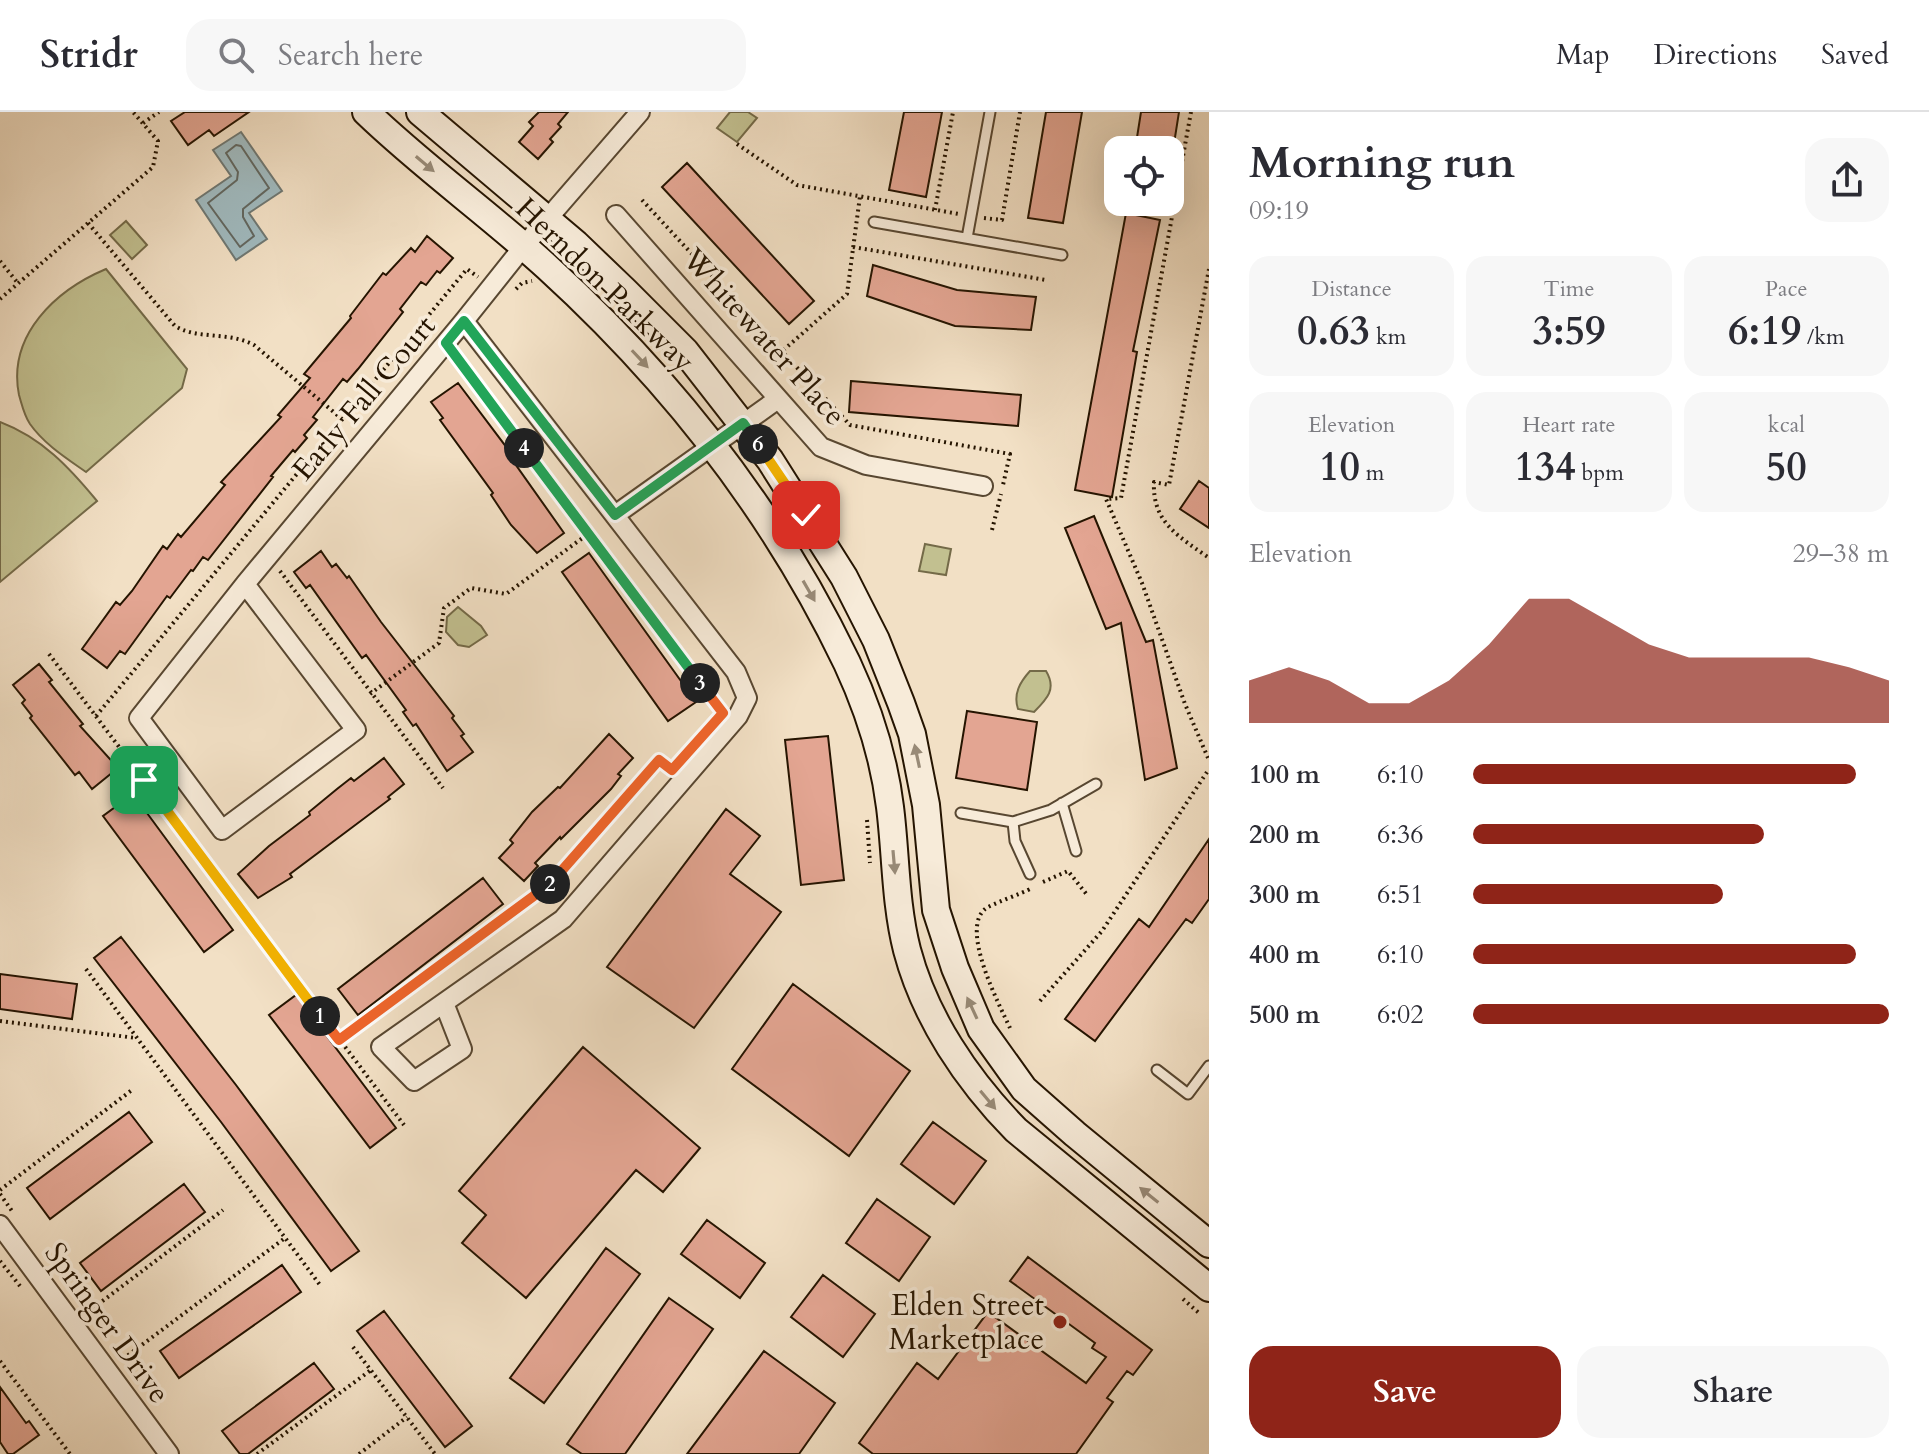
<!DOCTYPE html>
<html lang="en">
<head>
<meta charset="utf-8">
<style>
	:root { --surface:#fff; --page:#f7f7f7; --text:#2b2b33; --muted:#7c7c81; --line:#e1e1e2; --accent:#8f2418 }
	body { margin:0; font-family:Cardo,serif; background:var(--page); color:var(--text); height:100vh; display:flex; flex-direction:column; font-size:30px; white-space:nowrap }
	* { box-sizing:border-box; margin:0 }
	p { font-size:26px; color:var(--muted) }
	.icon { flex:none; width:44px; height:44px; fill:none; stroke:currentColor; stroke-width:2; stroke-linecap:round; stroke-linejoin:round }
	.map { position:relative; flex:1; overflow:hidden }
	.side { display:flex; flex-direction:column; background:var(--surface); width:720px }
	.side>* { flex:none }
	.buttons { position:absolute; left:1104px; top:24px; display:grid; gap:16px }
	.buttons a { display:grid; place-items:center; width:80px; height:80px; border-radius:16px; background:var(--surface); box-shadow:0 8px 32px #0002; font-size:40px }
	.pin { position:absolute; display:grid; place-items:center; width:68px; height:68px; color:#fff; margin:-34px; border-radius:16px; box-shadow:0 4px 12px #0006 }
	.km { position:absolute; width:40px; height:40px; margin:-20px; border-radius:50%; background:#222; color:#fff; font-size:22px; line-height:40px; text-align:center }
	.round { display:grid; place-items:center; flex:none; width:84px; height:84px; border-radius:24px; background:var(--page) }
	.overview { display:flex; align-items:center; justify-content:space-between; height:136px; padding:0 40px }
	h1 { font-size:44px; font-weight:800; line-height:60px }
	.stats { display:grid; grid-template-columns:repeat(3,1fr); gap:12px; height:136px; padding:8px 40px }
	.stats div { display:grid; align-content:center; border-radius:20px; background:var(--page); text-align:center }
	.stats b { font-size:40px; font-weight:800 }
	.stats small { font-size:22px; font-weight:400 }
	.stats p { font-size:22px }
	.chart { height:224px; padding:16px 40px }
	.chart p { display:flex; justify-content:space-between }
	.chart svg { width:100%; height:144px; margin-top:8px; fill:var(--accent); opacity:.7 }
	.action { display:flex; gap:16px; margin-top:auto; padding:16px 40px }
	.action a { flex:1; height:92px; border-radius:24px; background:var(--accent); color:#fff; font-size:32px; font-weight:800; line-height:92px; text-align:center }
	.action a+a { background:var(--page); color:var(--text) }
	ul { padding:0 40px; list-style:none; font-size:26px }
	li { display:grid; grid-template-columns:128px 96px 1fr; align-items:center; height:60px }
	li i { height:20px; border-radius:10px; background:var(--accent) }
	header { display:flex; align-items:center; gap:48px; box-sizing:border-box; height:112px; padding:0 40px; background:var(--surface); border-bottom:2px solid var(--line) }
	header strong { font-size:38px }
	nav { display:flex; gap:44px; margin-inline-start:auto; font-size:28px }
	.search { width:560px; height:72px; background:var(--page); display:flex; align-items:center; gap:20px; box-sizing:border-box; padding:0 28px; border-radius:24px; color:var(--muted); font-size:30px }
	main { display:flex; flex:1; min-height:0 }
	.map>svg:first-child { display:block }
	.green { fill:#c2c090; stroke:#746a48; stroke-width:2 }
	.water { fill:#a0babf; stroke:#6f7873; stroke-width:2 }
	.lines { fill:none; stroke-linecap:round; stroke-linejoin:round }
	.shore { stroke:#626760; stroke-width:2 }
	.building { fill:#e3a592; stroke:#251400; stroke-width:2 }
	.service-casing { stroke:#584731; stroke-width:13 }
	.minor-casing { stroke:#584731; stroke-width:22 }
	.secondary-casing { stroke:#251400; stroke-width:30 }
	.path { stroke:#251400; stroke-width:4; stroke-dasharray:2 4; stroke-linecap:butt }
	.service { stroke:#f7ebd9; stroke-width:9 }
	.minor { stroke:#f7ebd9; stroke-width:18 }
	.secondary { stroke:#f7ebd9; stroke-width:26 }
	.oneway { fill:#988a77 }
	.split-1-casing { stroke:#fff; stroke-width:16 }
	.split-2-casing { stroke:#fff; stroke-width:16 }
	.split-3-casing { stroke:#fff; stroke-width:16 }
	.split-4-casing { stroke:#fff; stroke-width:16 }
	.split-5-casing { stroke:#fff; stroke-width:16 }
	.split-6-casing { stroke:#fff; stroke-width:16 }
	.split-7-casing { stroke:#fff; stroke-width:16 }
	.split-1 { stroke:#f5b400; stroke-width:10 }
	.split-2 { stroke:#f0652b; stroke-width:10 }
	.split-3 { stroke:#f0652b; stroke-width:10 }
	.split-4 { stroke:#22a559; stroke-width:10 }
	.split-5 { stroke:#22a559; stroke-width:10 }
	.split-6 { stroke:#22a559; stroke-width:10 }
	.split-7 { stroke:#f5b400; stroke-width:10 }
	.poi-dot { fill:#8f2418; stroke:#f7ebd9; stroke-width:3 }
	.labels { text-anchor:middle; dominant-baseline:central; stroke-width:7; stroke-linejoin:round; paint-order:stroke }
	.street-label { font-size:30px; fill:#251400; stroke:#f7ebd9 }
	.poi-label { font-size:30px; fill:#251400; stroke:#f7ebd9; text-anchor:end }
</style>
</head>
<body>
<header>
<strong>Stridr</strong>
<div class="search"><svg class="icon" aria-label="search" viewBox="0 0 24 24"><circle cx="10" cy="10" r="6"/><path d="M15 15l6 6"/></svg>Search here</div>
<nav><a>Map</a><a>Directions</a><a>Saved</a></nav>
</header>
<main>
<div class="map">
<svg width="1209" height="1342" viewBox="0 0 1209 1342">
	<rect width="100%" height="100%" fill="#f2e0c5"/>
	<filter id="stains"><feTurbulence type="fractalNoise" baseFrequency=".0025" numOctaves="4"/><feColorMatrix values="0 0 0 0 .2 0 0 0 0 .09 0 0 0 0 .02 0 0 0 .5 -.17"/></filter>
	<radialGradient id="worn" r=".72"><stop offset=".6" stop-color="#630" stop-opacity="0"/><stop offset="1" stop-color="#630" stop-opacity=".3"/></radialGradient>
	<!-- green -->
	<path class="green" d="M730 0H748L757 6 737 30 717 16Z
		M126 109 147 133 132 147 110 123Z
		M106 157 187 257 182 276 86 360C66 346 44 332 30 312 24 303 22 293 19 283 7 223 56 178 106 157Z
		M0 310C42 326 69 355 97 389L0 470Z
		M925 432 951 437 946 463 919 459Z
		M458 495 481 514 487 523 469 535 458 533 446 520 447 505Z
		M1030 559H1046C1057 577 1047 587 1034 600L1018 597C1013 582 1020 570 1030 559Z"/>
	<!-- water -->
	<path class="water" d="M241 20 282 79 249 101 267 127 236 148 196 88 231 64 213 38Z"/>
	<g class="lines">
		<!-- shore -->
		<path class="shore" d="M236 33 241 34 269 76 243 97V105L254 124 240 135 208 91 237 68 238 60 226 41Z"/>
	</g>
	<!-- building -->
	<path class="building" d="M185 0H249L214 24 209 18 188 33 171 9Z
		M539 0H568L558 12 561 15 550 27 553 30 538 47 519 30 533 14 529 10Z
		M904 0H942L926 85 889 78Z
		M1046 0H1082L1063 111 1028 106Z
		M1141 0H1179L1173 38H1135Z
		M687 51 814 189 789 212 662 75Z
		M1126 101 1160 108 1133 239 1137 240 1112 385 1075 378Z
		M427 124 453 146 440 161 437 159 426 173 421 170 400 197 403 200 358 257 347 270 343 267 313 305 317 308 304 323 307 326 295 340 293 338 271 364 273 365 208 448 203 445 193 459 191 458 170 486 167 484 125 542 120 539 107 556 82 537 116 490 120 493 132 479 163 434 167 437 178 422 181 425 225 373 221 370 281 305 278 303 310 266 304 262 351 206 350 204 383 161 386 163 411 136 415 140Z
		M873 153 957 178 1036 185 1031 218 955 214 867 184Z
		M851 269 1021 283 1018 314 849 300Z
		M458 271 513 344 511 346 564 421 537 441 511 413 491 383 493 381 440 308 443 306 431 290Z
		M1199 369 1209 376V416L1180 397Z
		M1094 404 1146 530 1153 528 1177 656 1145 668 1121 511 1106 517 1065 416Z
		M321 439 332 455 336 452 347 466 349 464 381 510 454 604 452 606 464 622 461 624 473 640 447 659 416 612 413 614 403 600 406 598 366 543 362 546 310 473 306 476 294 460Z
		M589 441 696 590 668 609 562 460Z
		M39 552 52 568 49 570 83 612 80 614 118 656 92 677 79 660 75 663 30 606 32 604 22 591 25 588 13 573Z
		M967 599 1037 610 1027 678 956 666Z
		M609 622 633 646 618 662 621 664 611 677 561 727 560 725 535 751 538 754 524 769 499 746 513 731 510 728 532 700 558 675 560 676Z
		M828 624 844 768 801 773 785 628Z
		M384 646 404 672 388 685 390 687 290 762 292 765 258 786 238 762 269 734 310 703 309 700 337 677 351 666 354 669Z
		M133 682 233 818 204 840 103 704Z
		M726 697 760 724 730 762 781 800 694 916 607 855Z
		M1209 727V787L1192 811 1186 807 1095 929 1065 907 1139 807 1149 815Z
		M483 766 503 792 358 903 338 877Z
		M121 825 236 973 359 1139 331 1159 221 1010 94 846Z
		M0 862 77 872 72 907 0 897Z
		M793 872 910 959 849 1044 732 957Z
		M296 883 396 1016 370 1036 269 903Z
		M583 935 700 1036 663 1080 636 1058 526 1186 462 1131 486 1103 459 1079Z
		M129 1000 152 1030 50 1107 27 1076Z
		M933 1010 986 1049 954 1092 901 1052Z
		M184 1072 205 1100 101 1179 80 1151Z
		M877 1087 930 1125 899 1169 846 1131Z
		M707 1108 765 1151 740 1186 681 1142Z
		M606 1136 640 1162 544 1291 510 1266Z
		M1028 1145 1152 1238 1133 1263 1127 1259 1107 1286 1113 1290 1076 1342H873L859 1331 917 1251 938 1267 988 1200 1086 1271 1106 1245 1092 1236 1095 1231 1010 1169Z
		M282 1153 301 1180 179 1266 160 1239Z
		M823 1163 875 1202 843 1245 791 1205Z
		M669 1186 713 1217 625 1342H582L567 1332Z
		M384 1199 472 1314 445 1335 357 1219Z
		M764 1239 835 1291 799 1342H687Z
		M314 1251 334 1277 248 1342H240L222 1319Z
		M0 1275 26 1311 29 1309 39 1323 13 1342H8L0 1330Z"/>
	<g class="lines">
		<!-- service casing -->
		<g class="service-casing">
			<path id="service" d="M874 110 1062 143
				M967 126 990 0
				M1062 691 1076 739
				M961 701 1013 710 1015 729 1030 762
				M1013 710 1051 698 1096 672
				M1157 958 1188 982 1209 954"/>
		</g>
		<!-- minor casing -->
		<g class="minor-casing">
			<path id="minor" d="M616 103 821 335 866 353 983 374
				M615 403 778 287
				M245 472 356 618 222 718 139 606Z
				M245 472 464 209 523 135 640 0
				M444 891 462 937 414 969 381 935 563 807 738 604 747 586 736 560 464 209
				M0 1113 169 1342"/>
		</g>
		<!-- secondary casing -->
		<g class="secondary-casing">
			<path id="secondary" d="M366 0C423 55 488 101 547 155 671 268 774 399 847 551 868 596 884 646 890 695 896 742 895 791 907 838 925 906 967 968 1016 1018L1209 1176
				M420 0 576 132 625 179 685 239 770 348 844 465 876 528 901 591 912 622 926 693 936 798 955 856 981 917 1024 977 1075 1022 1209 1132"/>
		</g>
		<!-- path -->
		<path class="path" d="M1191 0 1121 386 1106 387 1142 471 1185 592 1208 646
			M143 11 159 0
			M737 32 797 73 959 102
			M642 88 850 313 1010 342 1003 373
			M935 98 953 0
			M984 106 1002 108 1020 0
			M88 111 175 214C198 228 228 219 254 233L342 307
			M853 135 1046 168
			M0 149 17 170
			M1209 157 1169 373 1154 370C1152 411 1180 425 1209 446
			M516 177 522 171 532 169
			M0 187 153 55 158 29 133 0
			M457 246 720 598
			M770 250 847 182 860 84
			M992 418 1001 382
			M280 459 443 676
			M49 542 404 1013
			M370 582 439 531 444 496 471 476 506 482 588 422
			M96 604 467 157 478 165
			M867 708 870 751
			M1043 770 1068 759 1088 784
			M86 857 320 1173
			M1040 889 1102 819 1209 657
			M0 909 136 926
			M1010 916C999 892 960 818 985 797 989 793 1023 781 1032 776
			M339 928 545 778 659 648 672 657
			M0 1078 132 978
			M0 1082 12 1099
			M0 1149 20 1174
			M1183 1187 1199 1201
			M88 1200 223 1098
			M353 1235 435 1342
			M123 1247 285 1126
			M0 1249 70 1342
			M257 1342 371 1258
			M359 1342 407 1305"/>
		<!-- service -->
		<use href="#service" class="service"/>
		<!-- minor -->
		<use href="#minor" class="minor"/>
		<!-- secondary -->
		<use href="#secondary" class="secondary"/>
	</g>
	<!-- one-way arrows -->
	<defs><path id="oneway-solid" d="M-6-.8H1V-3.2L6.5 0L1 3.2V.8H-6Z" transform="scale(2)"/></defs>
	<g class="oneway">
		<use href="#oneway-solid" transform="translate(425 52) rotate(40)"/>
		<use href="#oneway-solid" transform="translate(640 247) rotate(47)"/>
		<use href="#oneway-solid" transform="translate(809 479) rotate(60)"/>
		<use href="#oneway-solid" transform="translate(917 644) rotate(-102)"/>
		<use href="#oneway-solid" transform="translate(894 750) rotate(85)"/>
		<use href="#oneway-solid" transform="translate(972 896) rotate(-115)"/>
		<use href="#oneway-solid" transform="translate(988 988) rotate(50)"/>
		<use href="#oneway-solid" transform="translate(1149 1083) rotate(-141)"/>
	</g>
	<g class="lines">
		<!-- split-1 casing -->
		<g class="split-1-casing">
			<path id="split-1" d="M144 668 320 904"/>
		</g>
		<!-- split-2 casing -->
		<g class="split-2-casing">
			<path id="split-2" d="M320 904 339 928 550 772"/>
		</g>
		<!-- split-3 casing -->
		<g class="split-3-casing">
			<path id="split-3" d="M550 772 659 648 672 658 723 601 700 571"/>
		</g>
		<!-- split-4 casing -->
		<g class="split-4-casing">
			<path id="split-4" d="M524 336 700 571"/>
		</g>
		<!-- split-5 casing -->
		<g class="split-5-casing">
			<path id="split-5" d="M524 336 446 231 464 209 547 316"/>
		</g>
		<!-- split-6 casing -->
		<g class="split-6-casing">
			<path id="split-6" d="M547 316 615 403 743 311 758 332"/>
		</g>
		<!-- split-7 casing -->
		<g class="split-7-casing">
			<path id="split-7" d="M758 332 806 403"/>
		</g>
		<!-- split-1 -->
		<use href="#split-1" class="split-1"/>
		<!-- split-2 -->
		<use href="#split-2" class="split-2"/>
		<!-- split-3 -->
		<use href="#split-3" class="split-3"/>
		<!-- split-4 -->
		<use href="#split-4" class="split-4"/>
		<!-- split-5 -->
		<use href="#split-5" class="split-5"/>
		<!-- split-6 -->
		<use href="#split-6" class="split-6"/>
		<!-- split-7 -->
		<use href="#split-7" class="split-7"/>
	</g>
	<!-- markers -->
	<circle class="poi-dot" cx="1060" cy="1210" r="8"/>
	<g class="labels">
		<!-- street labels -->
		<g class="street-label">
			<text transform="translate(605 173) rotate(44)">Herndon Parkway</text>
			<text transform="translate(764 225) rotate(48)">Whitewater Place</text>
			<text transform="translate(364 286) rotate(-50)">Early Fall Court</text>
			<text transform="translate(107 1211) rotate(54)">Springer Drive</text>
		</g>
		<!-- poi labels -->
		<g class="poi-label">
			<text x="1044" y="1193">Elden Street<tspan x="1044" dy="34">Marketplace</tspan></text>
		</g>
	</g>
	<rect width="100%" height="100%" filter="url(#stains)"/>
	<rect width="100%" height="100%" fill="url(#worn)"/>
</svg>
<div class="buttons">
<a><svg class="icon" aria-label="locate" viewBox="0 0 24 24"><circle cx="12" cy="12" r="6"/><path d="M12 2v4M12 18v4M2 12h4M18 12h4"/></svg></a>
</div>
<div class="pin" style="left:144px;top:668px;background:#1e9e55"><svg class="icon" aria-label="arrive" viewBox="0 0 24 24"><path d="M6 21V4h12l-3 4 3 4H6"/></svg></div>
<div class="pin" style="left:806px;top:403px;background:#d93025"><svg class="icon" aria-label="check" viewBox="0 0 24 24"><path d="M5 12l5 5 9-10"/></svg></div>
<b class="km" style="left:320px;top:904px">1</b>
<b class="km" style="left:550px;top:772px">2</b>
<b class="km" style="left:700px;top:571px">3</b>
<b class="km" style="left:524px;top:336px">4</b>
<b class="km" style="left:758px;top:332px">6</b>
</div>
<section class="side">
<div class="overview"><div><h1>Morning run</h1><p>09:19</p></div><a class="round"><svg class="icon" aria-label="share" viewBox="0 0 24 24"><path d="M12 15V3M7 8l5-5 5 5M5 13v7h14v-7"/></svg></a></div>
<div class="stats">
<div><p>Distance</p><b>0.63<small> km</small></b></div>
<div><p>Time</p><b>3:59</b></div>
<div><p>Pace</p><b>6:19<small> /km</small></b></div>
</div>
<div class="stats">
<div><p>Elevation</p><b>10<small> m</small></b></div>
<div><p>Heart rate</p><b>134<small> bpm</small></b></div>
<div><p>kcal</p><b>50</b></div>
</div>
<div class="chart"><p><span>Elevation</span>29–38 m</p>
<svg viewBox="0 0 160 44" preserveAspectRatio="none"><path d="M0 44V31L10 27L20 31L30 38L40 38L50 31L60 20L70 6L80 6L90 13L100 20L110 24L120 24L130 24L140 24L150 27L160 31V44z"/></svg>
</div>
<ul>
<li><b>100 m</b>6:10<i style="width:92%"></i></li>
<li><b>200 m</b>6:36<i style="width:70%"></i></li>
<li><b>300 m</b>6:51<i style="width:60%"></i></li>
<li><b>400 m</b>6:10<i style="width:92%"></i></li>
<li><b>500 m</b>6:02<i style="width:100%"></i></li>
</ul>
<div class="action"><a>Save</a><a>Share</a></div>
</section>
</main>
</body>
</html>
